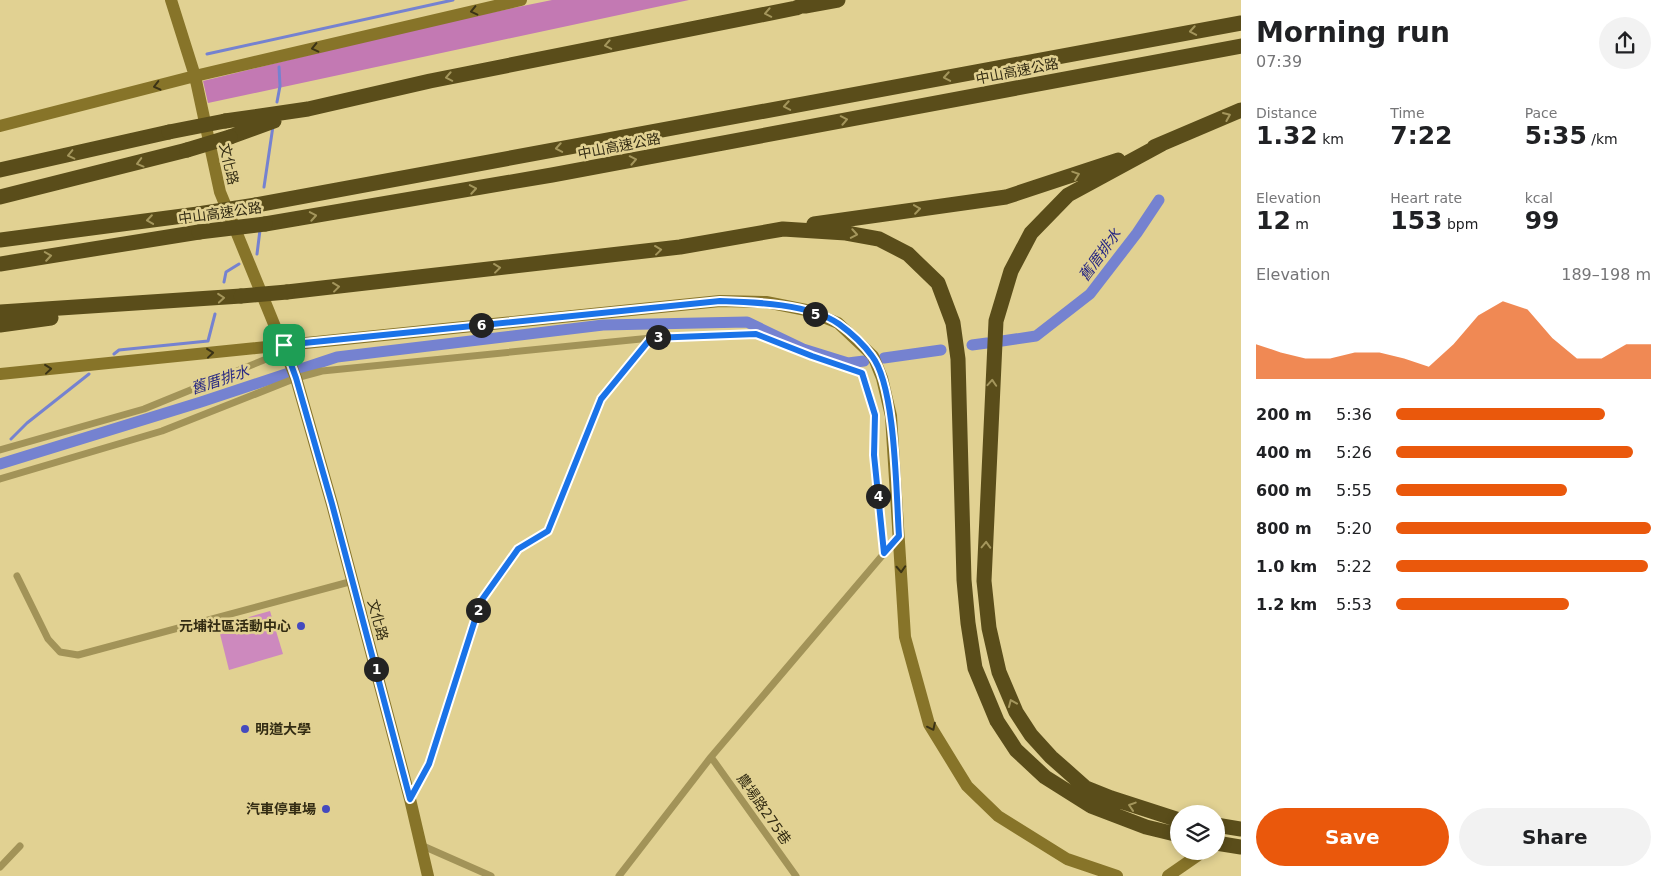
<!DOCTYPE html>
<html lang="en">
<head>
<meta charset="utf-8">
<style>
	:root { --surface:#fff; --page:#f2f2f2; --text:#202124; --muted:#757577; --accent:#ea580c }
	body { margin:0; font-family:"DejaVu Sans","Noto Sans TC",sans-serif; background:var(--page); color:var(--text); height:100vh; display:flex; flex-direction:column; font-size:19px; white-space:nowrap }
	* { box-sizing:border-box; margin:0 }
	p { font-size:16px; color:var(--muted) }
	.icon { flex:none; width:28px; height:28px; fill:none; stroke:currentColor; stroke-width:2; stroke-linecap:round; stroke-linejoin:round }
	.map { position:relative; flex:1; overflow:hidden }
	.panel { display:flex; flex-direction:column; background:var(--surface); width:425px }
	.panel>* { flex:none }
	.buttons { position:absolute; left:1170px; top:805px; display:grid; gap:10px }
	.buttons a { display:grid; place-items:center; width:55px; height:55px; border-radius:50%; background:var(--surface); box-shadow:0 2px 8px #0003; font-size:25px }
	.pin { position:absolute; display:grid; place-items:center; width:42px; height:42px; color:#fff; margin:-21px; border-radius:10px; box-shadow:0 2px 8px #0006 }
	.km { position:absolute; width:25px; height:25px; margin:-12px; border-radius:50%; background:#222; color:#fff; font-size:14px; line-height:25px; text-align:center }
	.round { display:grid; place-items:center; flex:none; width:52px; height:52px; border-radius:26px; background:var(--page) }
	.head { display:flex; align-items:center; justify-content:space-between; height:85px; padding:0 15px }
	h1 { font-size:28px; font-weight:700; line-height:38px }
	.figures { display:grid; grid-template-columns:repeat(3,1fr); gap:8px; height:85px; padding:5px 15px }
	.figures div { display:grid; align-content:center }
	.figures b { font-size:25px; font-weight:700 }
	.figures small { font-size:14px; font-weight:400 }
	.figures p { font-size:14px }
	.chart { height:140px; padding:10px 15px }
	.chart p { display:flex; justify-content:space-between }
	.chart svg { width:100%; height:90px; margin-top:5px; fill:var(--accent); opacity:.7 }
	.primary-button { display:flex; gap:10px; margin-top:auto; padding:10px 15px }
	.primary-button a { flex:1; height:58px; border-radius:30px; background:var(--accent); color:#fff; font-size:20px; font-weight:700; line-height:58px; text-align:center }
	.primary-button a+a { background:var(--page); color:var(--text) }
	ul { padding:0 15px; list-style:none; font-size:16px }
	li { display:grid; grid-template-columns:80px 60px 1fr; align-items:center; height:38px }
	li i { height:12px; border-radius:6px; background:var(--accent) }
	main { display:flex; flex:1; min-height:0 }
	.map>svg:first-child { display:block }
	.green { fill:#cd89be }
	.forest { fill:#c379b3 }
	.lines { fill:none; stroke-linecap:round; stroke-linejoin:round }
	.stream { stroke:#7582d0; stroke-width:3 }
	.canal { stroke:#7582d0; stroke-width:11 }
	.lane { stroke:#a29358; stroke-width:7 }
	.secondary { stroke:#877429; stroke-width:12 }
	.highway { stroke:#5a4d1a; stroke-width:15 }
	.highway-bridge { stroke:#5a4d1a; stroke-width:15 }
	.oneway { stroke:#3b3315 }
	.oneway2 { stroke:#a4965c }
	.route-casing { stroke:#fff; stroke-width:10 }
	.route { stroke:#1a73e8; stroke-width:6 }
	.poi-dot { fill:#444abf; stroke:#e1d192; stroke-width:2 }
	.labels { text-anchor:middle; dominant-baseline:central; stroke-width:5; stroke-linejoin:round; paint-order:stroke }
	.street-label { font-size:14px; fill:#332c13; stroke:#e1d192 }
	.poi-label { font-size:14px; font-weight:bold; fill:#332c13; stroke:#e1d192; text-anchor:end }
	.water-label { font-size:15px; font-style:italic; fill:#282883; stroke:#e1d192 }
</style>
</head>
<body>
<main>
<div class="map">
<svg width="1241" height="876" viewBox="0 0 1241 876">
	<rect width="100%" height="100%" fill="#e1d192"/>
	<!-- green -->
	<path class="green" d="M270 611 283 654 229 670 218 626Z"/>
	<!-- forest -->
	<path class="forest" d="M552 0H689L208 103 203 81 440 23Z"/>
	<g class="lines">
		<!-- stream -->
		<path class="stream" d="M207 54 453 0
			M277 102 280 86 279 67
			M264 187 273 126
			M257 254 260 230
			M224 282 226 272 239 264
			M114 354 119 350 208 341 215 314
			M11 439 27 423 89 374"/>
		<!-- canal -->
		<path class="canal" d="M1002 341 1036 336 1090 294 1137 233 1159 200
			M972 345 987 343
			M884 358 941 350
			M0 464 201 402 337 357 603 325 747 322 803 349 848 363 864 361"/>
		<!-- lane -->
		<path class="lane" d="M0 450 144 409 286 351
			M0 479 162 431 296 378 322 371 651 338 756 334 812 357 862 373 875 415 874 455 884 553
			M17 576 48 639 60 652 78 655 353 581
			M711 757 796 876
			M410 799 429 764 481 601 518 549 548 531 601 399 651 338
			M423 846 491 876
			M0 867 20 846
			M619 876 711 757 898 537"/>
		<!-- secondary -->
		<path class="secondary" d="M171 0 195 76 220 192 296 378 332 504 410 799 428 876
			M0 126 195 76 521 0
			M0 374 720 301 766 302 806 310 838 323 873 356 882 378 891 416 905 637 929 724 967 786 998 816 1067 859 1117 876
			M1168 876 1204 851"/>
		<!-- highway -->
		<path class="highway" d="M805 6 838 0
			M225 121 308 109 430 81 796 8 815 0
			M230 137 274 121
			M1162 144 1068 195 1031 233 1011 271 996 321 984 581 989 628 999 672 1016 712 1031 735 1051 757 1086 788 1111 798 1179 820
			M1154 147 1241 110
			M0 170 169 132
			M0 197 187 150
			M256 205 1241 23
			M265 224 552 175 1241 46
			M814 224 1006 197 1118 160
			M0 240 198 214
			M0 264 199 232
			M287 292 680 247 783 229 846 233 879 239 908 254 938 283 953 323 958 359 964 580 968 623 975 668 997 721 1016 750 1045 777 1091 806 1146 827 1179 835
			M0 312 241 296
			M0 325 51 318
			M1216 843 1241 847"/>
		<!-- highway-bridge -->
		<path class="highway-bridge" d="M169 132 225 121
			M187 150 230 137
			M198 214 256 205
			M199 232 265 224
			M241 296 287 292
			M1216 825 1241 829"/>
	</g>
	<!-- one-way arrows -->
	<defs><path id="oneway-chevron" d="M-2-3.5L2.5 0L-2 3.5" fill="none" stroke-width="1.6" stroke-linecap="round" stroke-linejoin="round" transform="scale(1.25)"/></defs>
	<g class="oneway">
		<use href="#oneway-chevron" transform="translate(474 11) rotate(167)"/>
		<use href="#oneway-chevron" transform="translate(315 48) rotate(167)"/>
		<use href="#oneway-chevron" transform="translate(157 86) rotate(166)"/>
		<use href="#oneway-chevron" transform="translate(210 353) rotate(-6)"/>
		<use href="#oneway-chevron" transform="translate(48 369) rotate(-6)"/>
		<use href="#oneway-chevron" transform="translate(901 569) rotate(87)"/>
		<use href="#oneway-chevron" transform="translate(932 727) rotate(64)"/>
	</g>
	<g class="oneway2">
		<use href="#oneway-chevron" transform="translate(768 13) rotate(169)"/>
		<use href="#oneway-chevron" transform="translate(1193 31) rotate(170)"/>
		<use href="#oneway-chevron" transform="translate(608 45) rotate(169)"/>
		<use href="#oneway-chevron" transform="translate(449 77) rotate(169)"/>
		<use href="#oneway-chevron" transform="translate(947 77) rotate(170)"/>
		<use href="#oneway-chevron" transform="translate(787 106) rotate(170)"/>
		<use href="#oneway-chevron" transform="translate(1227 116) rotate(-23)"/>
		<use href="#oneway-chevron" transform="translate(844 120) rotate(-11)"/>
		<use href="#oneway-chevron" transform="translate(559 148) rotate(170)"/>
		<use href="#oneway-chevron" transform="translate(71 155) rotate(167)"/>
		<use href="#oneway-chevron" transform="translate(633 160) rotate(-11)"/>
		<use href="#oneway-chevron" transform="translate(140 163) rotate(165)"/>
		<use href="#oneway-chevron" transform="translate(1076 175) rotate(-19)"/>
		<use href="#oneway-chevron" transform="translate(473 189) rotate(-10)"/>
		<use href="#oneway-chevron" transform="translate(917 209) rotate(-8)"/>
		<use href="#oneway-chevron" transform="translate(313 216) rotate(-10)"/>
		<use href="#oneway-chevron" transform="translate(150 220) rotate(172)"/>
		<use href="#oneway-chevron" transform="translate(854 234) rotate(10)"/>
		<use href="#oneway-chevron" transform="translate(658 250) rotate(-7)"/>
		<use href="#oneway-chevron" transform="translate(48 256) rotate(-9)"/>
		<use href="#oneway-chevron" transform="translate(497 268) rotate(-7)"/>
		<use href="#oneway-chevron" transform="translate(336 287) rotate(-7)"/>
		<use href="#oneway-chevron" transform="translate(221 298) rotate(-5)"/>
		<use href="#oneway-chevron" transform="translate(992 383) rotate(-86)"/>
		<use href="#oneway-chevron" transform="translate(986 545) rotate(-88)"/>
		<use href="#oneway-chevron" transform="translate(1012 703) rotate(-113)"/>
		<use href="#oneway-chevron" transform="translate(1132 806) rotate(-162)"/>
	</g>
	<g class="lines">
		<!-- route casing -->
		<g class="route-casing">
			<path id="route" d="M720 301C754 302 811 304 839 324 850 332 864 345 872 356 896 387 896 494 899 536L884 553 874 455 875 415 862 373 812 356 756 334 651 338 601 399 548 531 518 549 481 601 429 764 410 799 332 504 296 378 284 345Z"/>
		</g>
		<!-- route -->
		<use href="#route" class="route"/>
	</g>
	<!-- markers -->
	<g class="poi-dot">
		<circle cx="301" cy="626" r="5"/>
		<circle cx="245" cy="729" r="5"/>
		<circle cx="326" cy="809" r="5"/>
	</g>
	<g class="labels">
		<!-- street labels -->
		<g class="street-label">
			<text transform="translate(1017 71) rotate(-11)">中山高速公路</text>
			<text transform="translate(619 146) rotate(-11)">中山高速公路</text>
			<text transform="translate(229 164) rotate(77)">文化路</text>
			<text transform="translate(220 213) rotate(-8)">中山高速公路</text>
			<text transform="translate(378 620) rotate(75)">文化路</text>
			<text transform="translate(764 809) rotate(55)">農場路275巷</text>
		</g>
		<!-- poi labels -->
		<g class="poi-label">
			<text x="291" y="626">元埔社區活動中心</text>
			<text x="255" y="729" text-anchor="start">明道大學</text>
			<text x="316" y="809">汽車停車場</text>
		</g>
		<!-- water labels -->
		<g class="water-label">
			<text transform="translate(1100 255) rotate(-54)">舊厝排水</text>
			<text transform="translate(220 380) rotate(-18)">舊厝排水</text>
		</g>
	</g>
</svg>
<div class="buttons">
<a><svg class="icon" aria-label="layers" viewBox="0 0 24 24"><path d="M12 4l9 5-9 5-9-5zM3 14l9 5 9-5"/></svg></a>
</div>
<div class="pin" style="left:284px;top:345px;background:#1e9e55"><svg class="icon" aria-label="arrive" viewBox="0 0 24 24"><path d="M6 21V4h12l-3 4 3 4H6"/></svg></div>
<b class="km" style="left:376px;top:669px">1</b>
<b class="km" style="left:478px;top:610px">2</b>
<b class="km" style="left:658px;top:337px">3</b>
<b class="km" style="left:878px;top:496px">4</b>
<b class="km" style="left:815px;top:314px">5</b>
<b class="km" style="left:481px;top:325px">6</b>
</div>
<section class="panel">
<div class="head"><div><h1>Morning run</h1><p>07:39</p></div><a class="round"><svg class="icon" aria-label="share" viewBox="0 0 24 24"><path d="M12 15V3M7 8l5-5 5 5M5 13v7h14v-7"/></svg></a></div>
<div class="figures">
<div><p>Distance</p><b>1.32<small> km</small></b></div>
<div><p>Time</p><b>7:22</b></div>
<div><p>Pace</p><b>5:35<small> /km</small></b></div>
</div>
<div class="figures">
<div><p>Elevation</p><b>12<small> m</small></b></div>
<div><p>Heart rate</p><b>153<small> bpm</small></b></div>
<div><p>kcal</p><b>99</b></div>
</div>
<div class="chart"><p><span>Elevation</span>189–198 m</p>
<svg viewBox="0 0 160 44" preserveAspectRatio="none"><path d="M0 44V27L10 31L20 34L30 34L40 31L50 31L60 34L70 38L80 27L90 13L100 6L110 10L120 24L130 34L140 34L150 27L160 27V44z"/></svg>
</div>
<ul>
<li><b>200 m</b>5:36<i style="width:82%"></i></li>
<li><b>400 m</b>5:26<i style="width:93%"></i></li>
<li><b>600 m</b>5:55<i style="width:67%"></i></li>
<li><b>800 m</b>5:20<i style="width:100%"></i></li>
<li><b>1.0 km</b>5:22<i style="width:99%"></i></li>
<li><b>1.2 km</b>5:53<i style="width:68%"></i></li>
</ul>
<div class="primary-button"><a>Save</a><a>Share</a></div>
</section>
</main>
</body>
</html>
